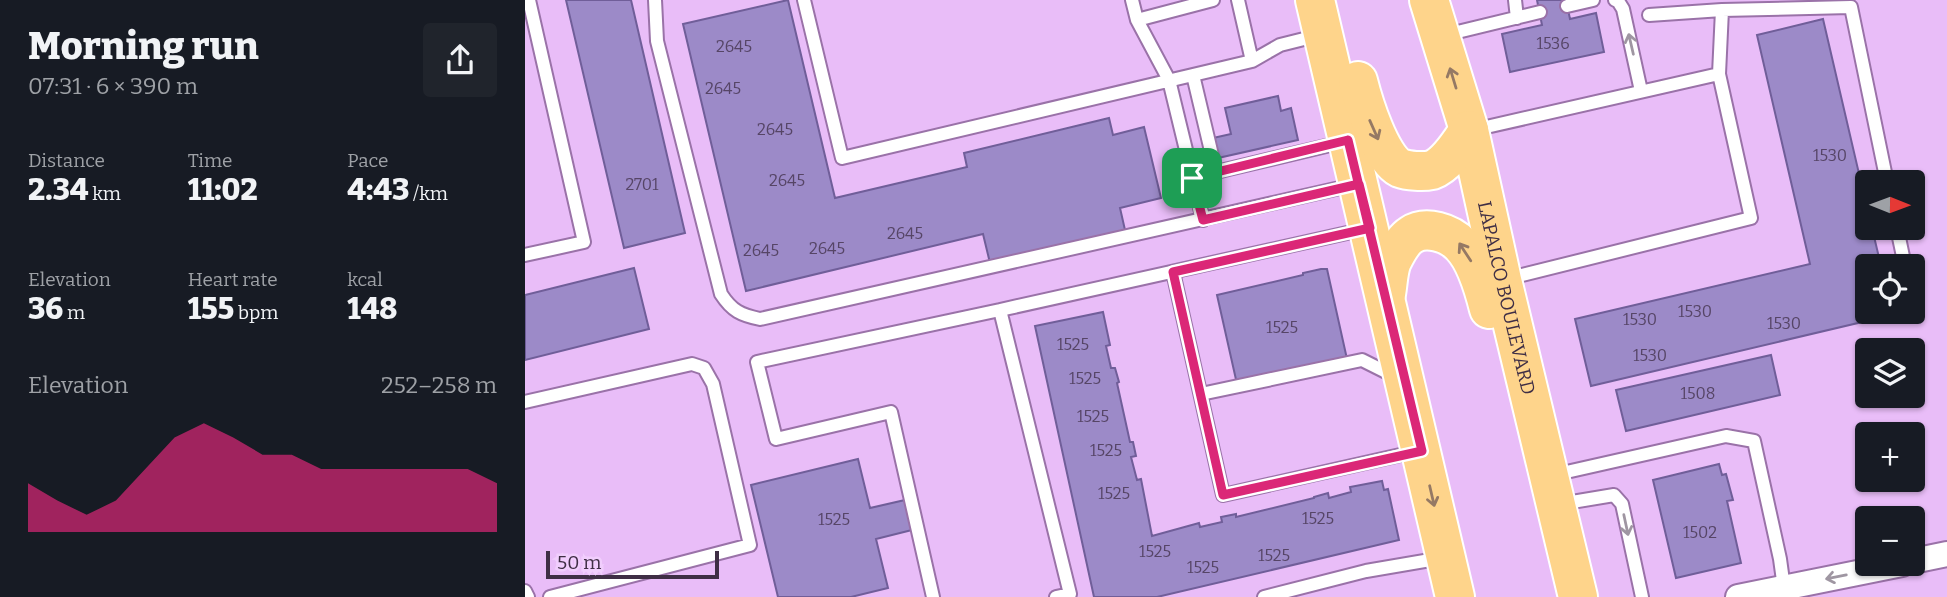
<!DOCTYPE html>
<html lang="en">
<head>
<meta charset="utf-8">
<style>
	:root { --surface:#171b24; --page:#20242c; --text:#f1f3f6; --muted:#9ea1a6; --accent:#db2777 }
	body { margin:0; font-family:Bitter,serif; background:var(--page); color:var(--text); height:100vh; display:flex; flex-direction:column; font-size:26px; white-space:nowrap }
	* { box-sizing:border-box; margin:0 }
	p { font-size:23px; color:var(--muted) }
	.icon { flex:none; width:38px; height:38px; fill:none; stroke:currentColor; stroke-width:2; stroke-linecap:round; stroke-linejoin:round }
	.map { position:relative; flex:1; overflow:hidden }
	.drawer { display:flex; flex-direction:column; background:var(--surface); width:525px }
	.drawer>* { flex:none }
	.needle { width:46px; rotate:91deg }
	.buttons { position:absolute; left:1330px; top:170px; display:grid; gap:14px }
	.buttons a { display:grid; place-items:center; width:70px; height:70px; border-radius:7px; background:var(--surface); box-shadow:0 2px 5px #0004; font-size:35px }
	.scale { position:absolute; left:21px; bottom:18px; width:173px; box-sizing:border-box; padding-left:7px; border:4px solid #3f2e45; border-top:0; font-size:19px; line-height:24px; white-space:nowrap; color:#3f2e45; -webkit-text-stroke:5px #f1cefd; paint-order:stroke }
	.pin { position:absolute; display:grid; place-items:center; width:60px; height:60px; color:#fff; margin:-30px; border-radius:14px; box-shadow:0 4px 10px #0006 }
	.round { display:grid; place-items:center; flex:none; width:74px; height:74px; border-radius:7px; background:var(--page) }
	.summary { display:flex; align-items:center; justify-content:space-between; height:119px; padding:0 28px }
	h1 { font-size:38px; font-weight:800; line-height:52px }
	.stats { display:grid; grid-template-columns:repeat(3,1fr); gap:10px; height:119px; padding:7px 28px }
	.stats div { display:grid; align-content:center }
	.stats b { font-size:30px; font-weight:800 }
	.stats small { font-size:19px; font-weight:400 }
	.stats p { font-size:19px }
	.chart { height:196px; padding:14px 28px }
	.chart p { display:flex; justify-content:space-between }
	.chart svg { width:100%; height:126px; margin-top:7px; fill:var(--accent); opacity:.7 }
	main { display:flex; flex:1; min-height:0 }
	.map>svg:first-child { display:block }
	.building { fill:#9c8ac8; stroke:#705e99; stroke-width:2 }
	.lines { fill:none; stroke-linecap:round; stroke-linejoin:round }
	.lane-casing { stroke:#9a72a8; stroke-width:16 }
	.street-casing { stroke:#9a72a8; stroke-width:28 }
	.primary-casing { stroke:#fff; stroke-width:42 }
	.lane { stroke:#fff; stroke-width:12 }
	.street { stroke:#fff; stroke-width:24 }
	.primary { stroke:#fed48b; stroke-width:38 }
	.oneway { stroke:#9f96a2 }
	.oneway2 { stroke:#957964 }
	.route-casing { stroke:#fff; stroke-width:14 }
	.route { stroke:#db2777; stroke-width:9 }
	.labels { text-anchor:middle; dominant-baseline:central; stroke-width:5; stroke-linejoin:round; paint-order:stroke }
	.number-label { font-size:16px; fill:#564566 }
	.street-label { font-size:19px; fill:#3f2e45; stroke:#f1cefd }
</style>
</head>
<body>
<main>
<section class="drawer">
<div class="summary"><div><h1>Morning run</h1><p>07:31 · 6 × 390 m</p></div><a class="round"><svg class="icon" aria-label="share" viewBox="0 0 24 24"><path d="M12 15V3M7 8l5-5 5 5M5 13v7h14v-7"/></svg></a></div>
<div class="stats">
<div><p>Distance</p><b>2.34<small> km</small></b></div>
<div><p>Time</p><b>11:02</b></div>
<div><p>Pace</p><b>4:43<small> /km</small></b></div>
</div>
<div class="stats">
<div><p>Elevation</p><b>36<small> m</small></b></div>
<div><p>Heart rate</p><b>155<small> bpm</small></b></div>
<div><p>kcal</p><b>148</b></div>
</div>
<div class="chart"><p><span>Elevation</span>252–258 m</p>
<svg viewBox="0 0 160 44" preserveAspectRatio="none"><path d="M0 44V27L10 33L20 38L30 33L40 22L50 11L60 6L70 11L80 17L90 17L100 22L110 22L120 22L130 22L140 22L150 22L160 27V44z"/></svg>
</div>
</section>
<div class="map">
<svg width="1422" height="597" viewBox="0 0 1422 597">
	<rect width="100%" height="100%" fill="#e9bdf8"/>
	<!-- building -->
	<path class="building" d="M41 0H106L160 233 99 248Z
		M263 0 310 198 442 167 439 153 584 118 588 135 619 127 636 198 595 208 600 230 465 263 458 234 221 291 158 24Z
		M1012 0H1041L1045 19 1071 13 1079 52 985 72 977 34 1017 25Z
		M1298 19 1342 208V228H1347L1356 266H1342V312H1366L1367 315 1066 386 1050 319 1285 264 1232 35Z
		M753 96 756 111 766 108 773 140 693 158 688 138 706 134 700 108Z
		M109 268 124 329 0 360V295Z
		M796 269H802L822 359 712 384 692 295 778 275V273Z
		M578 312 585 345 581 346 586 368H590L594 382 592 383 605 442H608L611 456 606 457 612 480 616 479 627 536 674 523 675 527 697 522 696 517 711 514V517L789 498V497L803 493 804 498 826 492 825 487 857 481 859 490 863 489 874 540 632 597H569L510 326Z
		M1246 355 1255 395 1101 431 1091 390Z
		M333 459 345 508 380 500 387 530 351 539 363 588 326 597H253L226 485Z
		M1194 464 1197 475 1201 474 1208 500 1202 501 1216 563 1151 578 1128 480Z"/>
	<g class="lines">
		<!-- lane casing -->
		<g class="lane-casing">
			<path id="lane" d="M130 0 132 41 196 294C207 311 216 315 235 319L828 185
				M279 0 317 158 727 61 713 0
				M607 0 612 20 644 80 678 220
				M990 0 992 18
				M1090 0 1093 1 1098 9 1116 91
				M1042 6 1068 0
				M1124 15 1197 10
				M612 20 688 0
				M920 35 1015 12
				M727 61 755 45 795 35
				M668 75 691 172 818 142
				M948 130 1194 74
				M1372 228 1380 266
				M0 255 59 242 4 0
				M648 272 698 495 893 451
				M981 279 1226 218 1194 74 1197 10 1326 7 1362 182
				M475 310 840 229
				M676 394 837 360 871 377
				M0 402 167 364 179 368 188 384 225 545 25 597
				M1028 475 1201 436 1229 441 1255 559 1259 588
				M1035 504 1089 495 1097 504 1117 597
				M0 591 3 597
				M408 597 366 412 251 439 232 362 475 310 545 594 531 597
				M739 597 841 571 917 558"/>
		</g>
		<!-- street casing -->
		<g class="street-casing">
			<path id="street" d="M1388 561 1422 554
				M1213 597 1377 564"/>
		</g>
		<!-- primary casing -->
		<g class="primary-casing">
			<g id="primary">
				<path d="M790 0 930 597"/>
				<path id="s1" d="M904 0 944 130 977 280 1053 597"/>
				<path d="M833 81C838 101 855 158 875 168 883 171 898 172 907 170 923 164 935 143 944 130"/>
				<path d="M861 294C863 283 863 271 867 261 871 253 878 240 886 235 901 225 925 233 936 245 951 260 959 289 964 309"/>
			</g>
		</g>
		<!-- lane -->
		<use href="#lane" class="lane"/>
		<!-- street -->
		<use href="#street" class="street"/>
		<!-- primary -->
		<use href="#primary" class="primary"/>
	</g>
	<!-- one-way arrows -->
	<defs><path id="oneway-shaft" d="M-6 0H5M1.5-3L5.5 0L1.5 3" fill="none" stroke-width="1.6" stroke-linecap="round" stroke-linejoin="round" transform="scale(1.75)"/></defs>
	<g class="oneway">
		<use href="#oneway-shaft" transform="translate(1106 44) rotate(-103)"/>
		<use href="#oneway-shaft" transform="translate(1101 525) rotate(78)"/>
		<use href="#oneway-shaft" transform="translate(1311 577) rotate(169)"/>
	</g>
	<g class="oneway2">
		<use href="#oneway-shaft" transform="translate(928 78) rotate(-107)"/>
		<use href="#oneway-shaft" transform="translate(849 130) rotate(66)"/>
		<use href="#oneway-shaft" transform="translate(940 252) rotate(-123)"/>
		<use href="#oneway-shaft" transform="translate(907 496) rotate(77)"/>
	</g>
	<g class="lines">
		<!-- route casing -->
		<g class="route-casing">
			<path id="route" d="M667 178 678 220 834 184 845 228 648 272 698 495 897 451 823 140 667 178"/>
		</g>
		<!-- route -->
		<use href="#route" class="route"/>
	</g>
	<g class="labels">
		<!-- number labels -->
		<g class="number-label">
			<text x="1028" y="43">1536</text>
			<text x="209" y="46">2645</text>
			<text x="198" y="88">2645</text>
			<text x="250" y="129">2645</text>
			<text x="1305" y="155">1530</text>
			<text x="262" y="180">2645</text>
			<text x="117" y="184">2701</text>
			<text x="380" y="233">2645</text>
			<text x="302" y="248">2645</text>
			<text x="236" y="250">2645</text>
			<text x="1170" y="311">1530</text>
			<text x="1115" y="319">1530</text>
			<text x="1259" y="323">1530</text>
			<text x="757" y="327">1525</text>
			<text x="548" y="344">1525</text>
			<text x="1125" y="355">1530</text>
			<text x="560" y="378">1525</text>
			<text x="1173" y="393">1508</text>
			<text x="568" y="416">1525</text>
			<text x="581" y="450">1525</text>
			<text x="589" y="493">1525</text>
			<text x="793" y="518">1525</text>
			<text x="309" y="519">1525</text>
			<text x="1175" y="532">1502</text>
			<text x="630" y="551">1525</text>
			<text x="749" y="555">1525</text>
			<text x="678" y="567">1525</text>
		</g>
		<!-- street labels -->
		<g class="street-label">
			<text stroke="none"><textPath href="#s1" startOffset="308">LAPALCO BOULEVARD</textPath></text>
		</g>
	</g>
</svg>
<div class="buttons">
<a><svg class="needle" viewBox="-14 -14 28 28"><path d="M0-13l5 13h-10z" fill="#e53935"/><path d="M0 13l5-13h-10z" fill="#9ea1a6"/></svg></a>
<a><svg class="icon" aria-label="locate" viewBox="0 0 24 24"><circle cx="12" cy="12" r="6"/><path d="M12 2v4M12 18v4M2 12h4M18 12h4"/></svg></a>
<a><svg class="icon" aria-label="layers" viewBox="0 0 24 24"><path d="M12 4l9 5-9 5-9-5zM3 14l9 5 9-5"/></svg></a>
<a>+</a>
<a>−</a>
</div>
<div class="scale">50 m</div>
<div class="pin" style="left:667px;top:178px;background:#1e9e55"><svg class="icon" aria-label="arrive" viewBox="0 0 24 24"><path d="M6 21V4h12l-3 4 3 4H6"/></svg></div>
</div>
</main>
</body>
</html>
